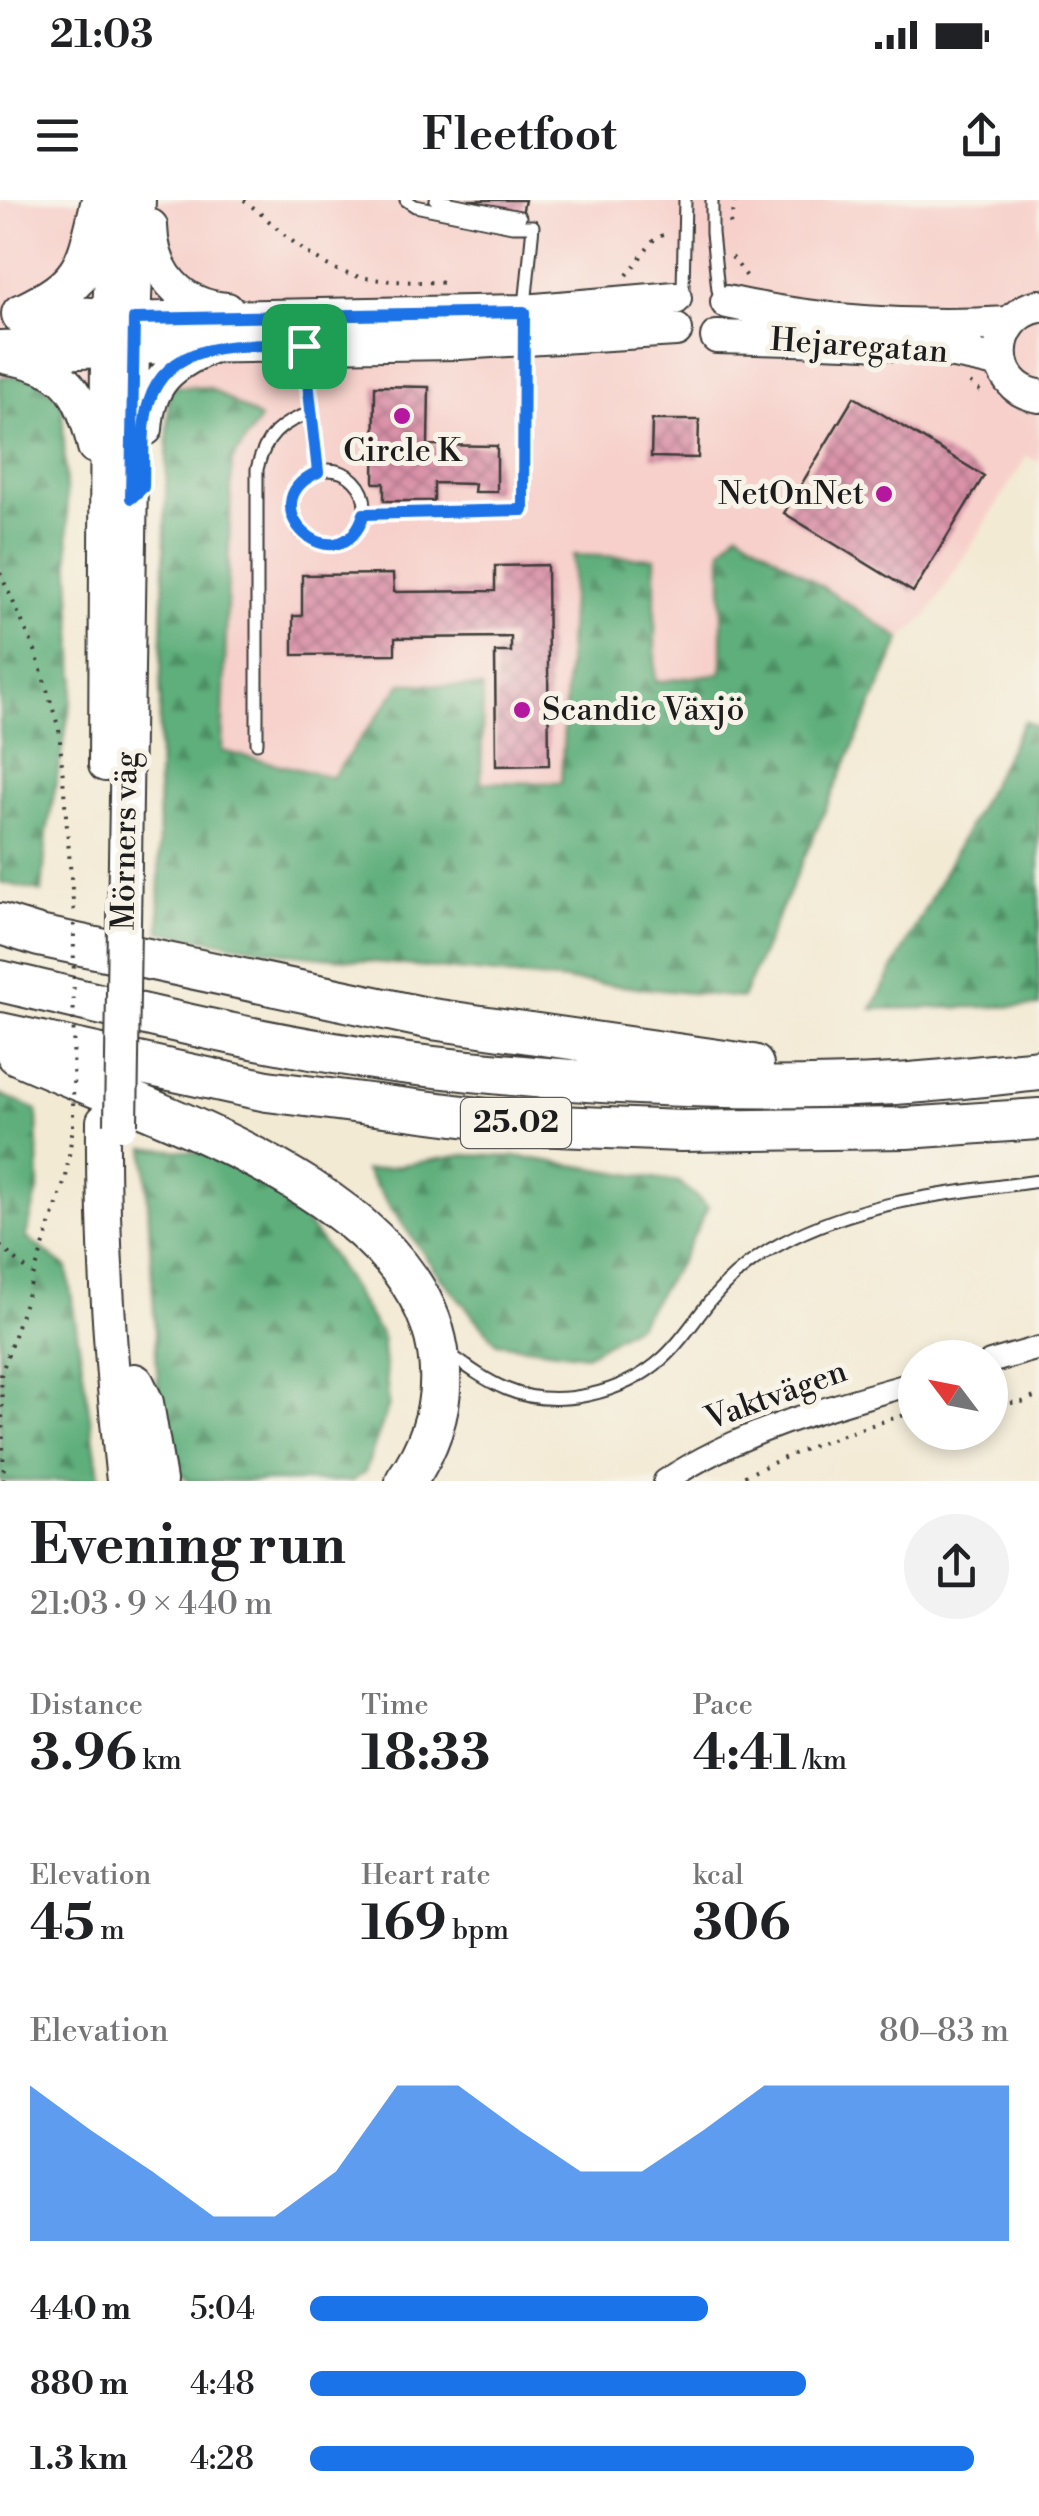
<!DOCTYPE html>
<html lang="en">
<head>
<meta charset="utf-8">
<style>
	:root { --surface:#fff; --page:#f2f2f2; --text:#202124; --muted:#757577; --accent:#1a73e8 }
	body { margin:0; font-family:"Libre Bodoni",serif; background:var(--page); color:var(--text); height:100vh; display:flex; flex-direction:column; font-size:38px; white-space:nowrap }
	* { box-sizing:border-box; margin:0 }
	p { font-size:32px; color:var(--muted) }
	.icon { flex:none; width:55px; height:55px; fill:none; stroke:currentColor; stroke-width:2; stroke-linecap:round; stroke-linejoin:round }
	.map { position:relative; height:1281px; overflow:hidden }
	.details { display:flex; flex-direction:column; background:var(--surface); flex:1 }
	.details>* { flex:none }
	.needle { width:65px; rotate:302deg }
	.tools { position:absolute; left:898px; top:1140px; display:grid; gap:20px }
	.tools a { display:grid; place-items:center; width:110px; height:110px; border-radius:50%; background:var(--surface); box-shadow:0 5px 15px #0003; font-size:50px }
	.pin { position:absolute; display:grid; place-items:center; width:85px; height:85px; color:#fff; margin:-42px; border-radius:20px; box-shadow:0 5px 15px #0006 }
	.round { display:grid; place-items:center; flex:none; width:105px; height:105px; border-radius:52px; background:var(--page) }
	.overview { display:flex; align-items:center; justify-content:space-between; height:170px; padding:0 30px }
	h1 { font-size:55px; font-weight:700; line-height:75px }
	.stats { display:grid; grid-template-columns:repeat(3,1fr); gap:15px; height:170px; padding:10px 30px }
	.stats div { display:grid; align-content:center }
	.stats b { font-size:50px; font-weight:700 }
	.stats small { font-size:28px; font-weight:400 }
	.stats p { font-size:28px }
	.chart { height:280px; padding:20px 30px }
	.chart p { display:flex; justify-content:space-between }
	.chart svg { width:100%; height:180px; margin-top:10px; fill:var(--accent); opacity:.7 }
	ul { padding:0 30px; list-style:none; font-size:32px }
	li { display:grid; grid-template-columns:160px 120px 1fr; align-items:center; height:75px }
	li i { height:25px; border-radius:12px; background:var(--accent) }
	.status { display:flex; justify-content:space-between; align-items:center; height:70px; padding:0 50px; background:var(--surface); direction:ltr }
	.status svg { height:28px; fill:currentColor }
	header { display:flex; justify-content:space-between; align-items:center; height:130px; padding:0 30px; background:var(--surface); font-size:45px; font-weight:700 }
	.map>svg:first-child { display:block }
	.built { fill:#f7d0cb }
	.forest { fill:url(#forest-firs); stroke:#3d664c; stroke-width:2.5 }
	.building { fill:url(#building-cross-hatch) }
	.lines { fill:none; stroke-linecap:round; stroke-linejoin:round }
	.lane-casing { stroke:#3c3b38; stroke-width:15 }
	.street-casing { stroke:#3c3b38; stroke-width:26 }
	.secondary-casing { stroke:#3c3b38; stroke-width:36 }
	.highway-casing { stroke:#3c3b38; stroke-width:44 }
	.path { stroke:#3c3b38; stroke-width:4; stroke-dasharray:2.5 8; stroke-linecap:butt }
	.lane { stroke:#fff; stroke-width:11 }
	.street { stroke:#fff; stroke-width:22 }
	.secondary { stroke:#fff; stroke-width:32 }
	.highway { stroke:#fff; stroke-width:40 }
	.secondary-bridge-casing { stroke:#3c3b38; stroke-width:36; stroke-linecap:butt }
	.path-bridge { stroke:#3c3b38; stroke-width:4; stroke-dasharray:2.5 8; stroke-linecap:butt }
	.secondary-bridge { stroke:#fff; stroke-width:32 }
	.route-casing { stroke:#fff; stroke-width:20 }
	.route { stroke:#1a73e8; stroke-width:12 }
	.poi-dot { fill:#b5179e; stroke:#f7f3e8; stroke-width:4 }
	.labels { text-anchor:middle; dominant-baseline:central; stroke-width:10; stroke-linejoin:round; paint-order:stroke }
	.shield { fill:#f7f3e8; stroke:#5e5c59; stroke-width:2.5 }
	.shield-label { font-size:30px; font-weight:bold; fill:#1c1c1c }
	.street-label { font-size:32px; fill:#1c1c1c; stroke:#f7f3e8 }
	.poi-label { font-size:32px; fill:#1c1c1c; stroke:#f7f3e8 }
</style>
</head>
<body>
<div class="status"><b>21:03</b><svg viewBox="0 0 49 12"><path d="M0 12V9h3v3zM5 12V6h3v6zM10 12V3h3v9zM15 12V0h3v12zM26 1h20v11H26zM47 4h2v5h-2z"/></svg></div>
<header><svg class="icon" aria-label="menu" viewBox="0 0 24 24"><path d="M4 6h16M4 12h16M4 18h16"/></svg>Fleetfoot<svg class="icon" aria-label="share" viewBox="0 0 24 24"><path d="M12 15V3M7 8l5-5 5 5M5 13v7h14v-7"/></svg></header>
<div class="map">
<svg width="1039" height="1281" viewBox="0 0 1039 1281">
	<defs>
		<pattern id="forest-firs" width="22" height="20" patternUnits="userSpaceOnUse" patternTransform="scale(2.5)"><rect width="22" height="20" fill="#5eaf7b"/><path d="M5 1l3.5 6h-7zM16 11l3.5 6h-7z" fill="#4d8e64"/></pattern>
		<pattern id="building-cross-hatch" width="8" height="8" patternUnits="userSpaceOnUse" patternTransform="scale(2.5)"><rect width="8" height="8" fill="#da92a9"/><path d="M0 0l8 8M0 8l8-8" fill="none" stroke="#b07689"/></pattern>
	</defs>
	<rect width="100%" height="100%" fill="#f7f3e8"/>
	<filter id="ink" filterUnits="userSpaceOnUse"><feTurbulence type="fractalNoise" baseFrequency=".01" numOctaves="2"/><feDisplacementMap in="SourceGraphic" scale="20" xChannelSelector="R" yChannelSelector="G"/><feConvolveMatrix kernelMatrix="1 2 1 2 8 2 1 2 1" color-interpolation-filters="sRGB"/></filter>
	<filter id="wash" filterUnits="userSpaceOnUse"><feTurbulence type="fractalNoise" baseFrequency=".0048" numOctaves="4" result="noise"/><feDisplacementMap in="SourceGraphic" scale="40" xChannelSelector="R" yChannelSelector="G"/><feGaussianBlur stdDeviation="2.25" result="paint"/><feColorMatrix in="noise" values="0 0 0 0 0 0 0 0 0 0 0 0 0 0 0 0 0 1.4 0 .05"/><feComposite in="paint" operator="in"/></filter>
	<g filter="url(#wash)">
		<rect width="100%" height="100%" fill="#f3ead4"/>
		<!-- built -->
		<path class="built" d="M0 0H1039V262L1027 256 927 416 901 439 738 331 722 350V473L655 482V358L562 583H481L482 488 402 483 332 577 222 551 232 261 210 188 0 177Z"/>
		<!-- forest -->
		<path class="forest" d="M8 176 37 178 62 202 75 480 47 632 42 692 0 682V177Z
			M169 186 210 188 260 219 232 261 222 551 332 577 402 483 483 488 481 582 561 583 573 355 655 358V482L722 473V349L738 331 901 439 742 798 293 754 160 732 158 580Z
			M1024 521 1039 528V806L872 809Z
			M0 894 37 910 39 986 26 1037 67 1068 100 1281H0Z
			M145 948 212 953 251 975 291 1003 332 1056 382 1137 389 1205 365 1272 353 1281H189L173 1267 158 1188Z
			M464 955 522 957 679 982 708 1007 680 1062 638 1124 586 1155 497 1143 437 1073 365 971Z"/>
		<g id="blocks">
			<!-- building -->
			<path class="building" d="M456 0H525L522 14Z
				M375 186 429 187 428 245 497 246V292H474L475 284 434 283V301H384V283H374Z
				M854 197 984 276 913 392 784 313Z
				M652 220H699L698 258 651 257Z
				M547 365 549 565 496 566 495 452H511V437L395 438V454L293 455V416H302V375L393 374 394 392 495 391V366Z"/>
		</g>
	</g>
	<g filter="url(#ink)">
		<use href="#blocks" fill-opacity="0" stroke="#3c3b38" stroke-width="2.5"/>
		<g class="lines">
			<!-- lane casing -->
			<g class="lane-casing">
				<path id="lane" d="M406 0 415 6 512 26H533L525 106
					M436 0 520 17
					M712 0V33L718 90
					M683 89 685 0
					M305 150 318 272
					M291 307a37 37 0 1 1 74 0a37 37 0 1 1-74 0Z
					M364 314 523 310V144
					M257 543V269C265 237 280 222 312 213
					M448 1153C466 1166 485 1180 506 1189 555 1210 624 1194 663 1158 682 1141 695 1119 711 1100 731 1076 755 1057 782 1043 862 1000 951 993 1039 981"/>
			</g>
			<!-- street casing -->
			<g class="street-casing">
				<path id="street" d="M990 1162 1039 1148
					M665 1281C740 1231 829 1207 915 1183"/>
			</g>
			<!-- secondary casing -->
			<g class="secondary-casing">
				<path id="secondary" d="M151 26C152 72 179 106 227 109
					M727 102C817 122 917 129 1009 123
					M1039 106C989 116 987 188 1039 196
					M115 119 524 111 675 98
					M717 137C811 140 909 138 1000 162
					M111 148 459 143 676 130
					M8 158C67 167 81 192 94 247
					M146 229C149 183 169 166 209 148
					M105 565 107 147 115 0
					M124 725 133 148 139 0
					M103 921C102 1042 110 1161 123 1281"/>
			</g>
			<!-- highway casing -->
			<g class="highway-casing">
				<path id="highway" d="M22 114 108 119
					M23 114C87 83 86 66 102 0
					M0 151 107 147
					M0 724 39 736 432 819 753 865
					M0 781C138 813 276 848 417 865 575 884 737 893 895 884 943 881 991 875 1039 870
					M0 833 267 891 533 925 681 931 906 928 1039 919
					M17 854C147 913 412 989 438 1151 446 1199 433 1242 406 1281
					M134 1184 143 1203 156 1281"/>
			</g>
			<!-- path -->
			<path class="path" d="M244 0C280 28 314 69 361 77 390 83 419 81 448 83
				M730 24 735 0
				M732 57 748 78
				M627 75 656 37 668 34
				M970 183 986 196
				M0 373 35 450 59 529 74 714
				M0 1046 32 1074
				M990 1205 1022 1202 1039 1195
				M4 1281 1 1175 66 977 73 926
				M735 1281C794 1251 852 1230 915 1212"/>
			<!-- lane -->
			<use href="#lane" class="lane"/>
			<!-- street -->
			<use href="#street" class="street"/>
			<!-- secondary -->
			<use href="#secondary" class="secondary"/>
			<!-- highway -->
			<use href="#highway" class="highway"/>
			<!-- secondary-bridge casing -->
			<g class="secondary-bridge-casing">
				<path id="secondary-bridge" d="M121 924 124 725"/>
			</g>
			<!-- path-bridge -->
			<path class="path-bridge" d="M73 926 74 719"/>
			<!-- secondary-bridge -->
			<use href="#secondary-bridge" class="secondary-bridge"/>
		</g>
	</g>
	<g class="lines" filter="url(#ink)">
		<!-- route casing -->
		<g class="route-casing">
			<path id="route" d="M524 112 523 310 364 314C340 389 245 305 318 272L304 146C250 146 170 135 149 202 141 227 144 260 143 287L131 298 134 119Z"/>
		</g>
		<!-- route -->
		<use href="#route" class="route"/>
	</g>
	<!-- markers -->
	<g class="poi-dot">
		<circle cx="402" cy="216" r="10"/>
		<circle cx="884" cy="294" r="10"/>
		<circle cx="522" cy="510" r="10"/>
	</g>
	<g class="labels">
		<!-- shield labels -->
		<rect class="shield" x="461" y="898" width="110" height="50" rx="8"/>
		<g class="shield-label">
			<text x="516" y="923">25.02</text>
		</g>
		<!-- street labels -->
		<g class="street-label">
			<text transform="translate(859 146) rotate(4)">Hejaregatan</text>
			<text transform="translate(125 641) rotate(-89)">Mörners väg</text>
			<text transform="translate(776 1195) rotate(-20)">Vaktvägen</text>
		</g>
		<!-- poi labels -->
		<g class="poi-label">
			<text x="402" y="251">Circle K</text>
			<text x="864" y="294" text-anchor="end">NetOnNet</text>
			<text x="542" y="510" text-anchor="start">Scandic Växjö</text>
		</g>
	</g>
</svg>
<div class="tools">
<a><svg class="needle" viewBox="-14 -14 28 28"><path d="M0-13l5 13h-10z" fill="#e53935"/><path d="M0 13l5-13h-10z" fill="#757577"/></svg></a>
</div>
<div class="pin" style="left:304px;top:146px;background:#1e9e55"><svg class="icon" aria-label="arrive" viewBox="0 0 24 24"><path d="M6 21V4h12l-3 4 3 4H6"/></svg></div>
</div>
<section class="details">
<div class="overview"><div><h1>Evening run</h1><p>21:03 · 9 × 440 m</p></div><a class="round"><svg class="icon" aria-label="share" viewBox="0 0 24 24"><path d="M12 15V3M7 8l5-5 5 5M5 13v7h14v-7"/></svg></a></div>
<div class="stats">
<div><p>Distance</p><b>3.96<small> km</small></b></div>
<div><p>Time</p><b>18:33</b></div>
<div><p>Pace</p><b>4:41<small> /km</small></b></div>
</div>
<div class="stats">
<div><p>Elevation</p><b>45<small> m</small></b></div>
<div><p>Heart rate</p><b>169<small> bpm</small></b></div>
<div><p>kcal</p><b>306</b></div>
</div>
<div class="chart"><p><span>Elevation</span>80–83 m</p>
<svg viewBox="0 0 160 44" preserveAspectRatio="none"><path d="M0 44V6L10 17L20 27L30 38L40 38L50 27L60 6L70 6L80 17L90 27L100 27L110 17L120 6L130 6L140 6L150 6L160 6V44z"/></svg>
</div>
<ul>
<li><b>440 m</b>5:04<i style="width:57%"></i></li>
<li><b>880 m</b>4:48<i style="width:71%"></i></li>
<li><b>1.3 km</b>4:28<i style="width:95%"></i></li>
</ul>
</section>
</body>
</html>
